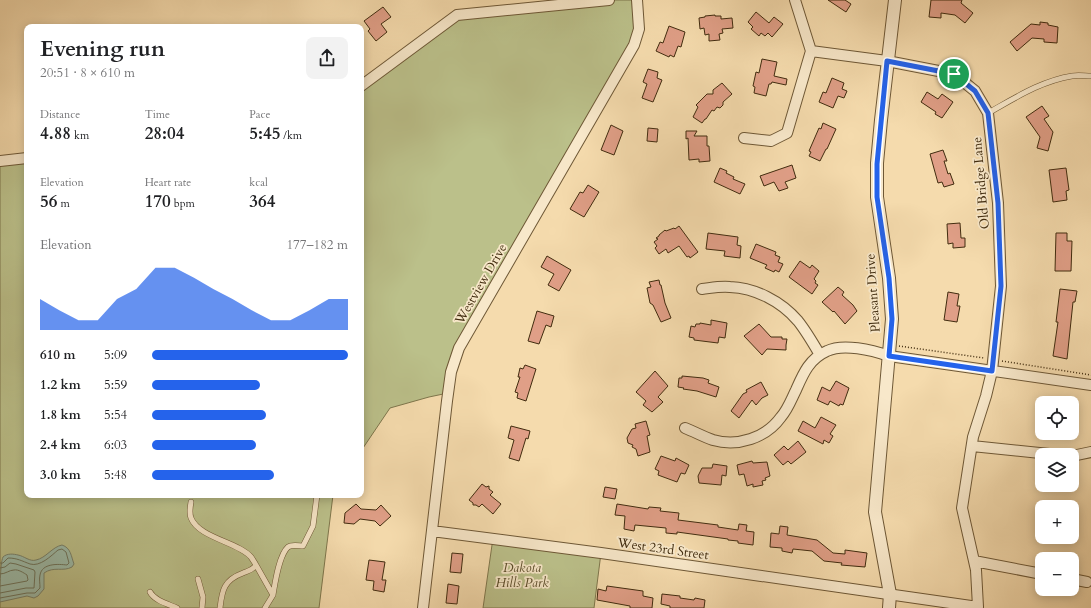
<!DOCTYPE html>
<html lang="en">
<head>
<meta charset="utf-8">
<style>
	:root { --surface:#fff; --page:#f2f2f2; --text:#202124; --muted:#757577; --accent:#2563eb }
	body { margin:0; font-family:Cardo,serif; background:var(--page); color:var(--text); height:100vh; display:flex; flex-direction:column; font-size:15px; white-space:nowrap }
	* { box-sizing:border-box; margin:0 }
	p { font-size:13px; color:var(--muted) }
	.icon { flex:none; width:22px; height:22px; fill:none; stroke:currentColor; stroke-width:2; stroke-linecap:round; stroke-linejoin:round }
	.map { position:relative; flex:1; overflow:hidden }
	.sheet { position:absolute; left:24px; top:24px; width:340px; height:474px; display:flex; flex-direction:column; background:var(--surface); border-radius:8px; box-shadow:0 2px 10px #0003 }
	.sheet>* { flex:none }
	.controls { position:absolute; left:1035px; top:396px; display:grid; gap:8px }
	.controls a { display:grid; place-items:center; width:44px; height:44px; border-radius:8px; background:var(--surface); box-shadow:0 2px 10px #0003; font-size:20px }
	.pin { position:absolute; display:grid; place-items:center; width:34px; height:34px; color:#fff; margin:-17px; border:2px solid #fff; border-radius:50%; box-shadow:0 1px 4px #0007 }
	.round { display:grid; place-items:center; flex:none; width:42px; height:42px; border-radius:8px; background:var(--page) }
	.headline { display:flex; align-items:center; justify-content:space-between; height:68px; padding:0 16px }
	h1 { font-size:22px; font-weight:700; line-height:30px }
	.figures { display:grid; grid-template-columns:repeat(3,1fr); gap:6px; height:68px; padding:4px 16px }
	.figures div { display:grid; align-content:center }
	.figures b { font-size:17px; font-weight:700 }
	.figures small { font-size:11px; font-weight:400 }
	.figures p { font-size:11px }
	.chart { height:112px; padding:8px 16px }
	.chart p { display:flex; justify-content:space-between }
	.chart svg { width:100%; height:72px; margin-top:4px; fill:var(--accent); opacity:.7 }
	ul { padding:0 16px; list-style:none; font-size:13px }
	li { display:grid; grid-template-columns:64px 48px 1fr; align-items:center; height:30px }
	li i { height:10px; border-radius:5px; background:var(--accent) }
	.map>svg:first-child { display:block }
	.green { fill:#bbc08a; stroke:#7e764c }
	.water { fill:#9cbba9; stroke:#78826b }
	.lines { fill:none; stroke-linecap:round; stroke-linejoin:round }
	.shore { stroke:#6e745c; stroke-width:1 }
	.building { fill:#e09f87; stroke:#412c0f }
	.service-casing { stroke:#6e5836; stroke-width:6 }
	.minor-casing { stroke:#6e5836; stroke-width:12 }
	.tertiary-casing { stroke:#6e5836; stroke-width:14 }
	.path { stroke:#412c0f; stroke-width:1.5; stroke-dasharray:1 2; stroke-linecap:butt }
	.service { stroke:#f8e8ca; stroke-width:5 }
	.minor { stroke:#f8e8ca; stroke-width:10 }
	.tertiary { stroke:#f8e8ca; stroke-width:12 }
	.route-casing { stroke:#fff; stroke-width:8 }
	.route { stroke:#2563eb; stroke-width:5 }
	.labels { text-anchor:middle; dominant-baseline:central; stroke-width:3.5; stroke-linejoin:round; paint-order:stroke }
	.street-label { font-size:13px; fill:#412c0f; stroke:#f8e8ca }
	.park-label { font-size:13px; font-style:italic; fill:#594a28; stroke:#f8e8ca }
</style>
</head>
<body>
<div class="map">
<svg width="1091" height="608" viewBox="0 0 1091 608">
	<rect width="100%" height="100%" fill="#f5dbad"/>
	<filter id="stains"><feTurbulence type="fractalNoise" baseFrequency=".005" numOctaves="4"/><feColorMatrix values="0 0 0 0 .2 0 0 0 0 .09 0 0 0 0 .02 0 0 0 .5 -.17"/></filter>
	<radialGradient id="worn" r=".72"><stop offset=".6" stop-color="#630" stop-opacity="0"/><stop offset="1" stop-color="#630" stop-opacity=".3"/></radialGradient>
	<!-- green -->
	<path class="green" d="M609 0H637L639 29 459 348 448 393 429 397 390 408 361 451V86L457 15Z
		M27 158V495H333L319 608H0V161Z
		M493 538 601 553 594 608H483Z"/>
	<!-- water -->
	<path class="water" d="M62 545C71 548 71 556 74 564L72 567C63 572 54 566 44 573V589L38 596 34 598 27 596 0 602C0 593 0 563 3 557 7 553 14 554 18 555 24 556 30 562 36 560 46 558 52 547 62 545Z"/>
	<g class="lines">
		<!-- shore -->
		<path class="shore" d="M0 563H3L8 558C17 558 22 561 30 564 40 567 51 556 58 550L62 549 66 552 69 563 67 565C58 564 42 563 40 575 39 579 40 583 40 588L35 593H27L0 598
			M0 568 5 567 10 563 16 564 34 570 35 572 34 588H26L0 593
			M0 574C6 574 9 570 14 570 18 569 24 573 27 575L28 580 27 581 0 586"/>
	</g>
	<!-- building -->
	<path class="building" d="M828 0H845L851 4 846 12Z
		M931 0H962L961 3 973 13 965 23 955 15 941 13V18L929 17Z
		M383 7 391 17 381 24 387 32 376 41 368 31 370 29 364 21Z
		M756 12 769 23 774 17 783 24 772 37 768 33 765 36 761 33 759 36 751 29 753 27 748 22Z
		M715 15V16H721V19L732 18 733 28 722 29 723 33 719 34 720 40 709 41V34L705 35 704 28 700 29 699 18 705 17V16Z
		M1040 22 1048 23V25L1058 27 1057 43 1044 42V39L1032 38 1017 51 1010 42 1031 24 1040 25Z
		M669 26 685 32 681 47 678 46 674 57 670 55 669 57 656 51 660 42 663 43Z
		M762 59 777 62 774 76 787 79 786 85 772 82 771 84H769L766 96 754 93 755 87 753 86 756 72 759 73Z
		M648 69 658 72 657 78 662 80 653 102 642 98 647 84 643 82Z
		M832 78 844 83 842 89 847 91 844 98 838 96 833 108 819 102 823 92 826 93Z
		M722 83 732 94 723 102V105L720 108 717 107 714 111 712 110 706 119H705L702 123 693 117 698 107 696 105 707 94H713V90Z
		M927 92 938 99 942 94 953 102 942 118 935 114 936 112 921 102Z
		M1042 106 1049 116 1044 119 1053 132 1048 151 1037 148 1040 137 1026 117Z
		M823 123 836 129 827 149H826L820 161 809 156 811 152 809 151 819 128 821 129Z
		M611 125 623 131 614 155 601 150Z
		M648 128 658 129 657 142 647 141Z
		M686 131H697L694 136H707V146H709L710 161 699 162V159L689 160 688 138 686 139Z
		M943 150 947 161H944L948 174 950 173 954 184 944 187 942 182 938 183 930 154Z
		M792 165 796 178 785 182 788 188 779 191 774 182 764 186 760 176Z
		M720 168 727 171 726 173 734 177 733 179 745 184 740 194 714 182Z
		M1066 168 1069 190 1066 191 1067 200 1053 202 1049 170Z
		M588 185 599 192 584 217 570 209 580 192 583 193Z
		M960 223 961 238H965V247L953 248V243L948 244 947 224Z
		M679 226 698 252 690 258 689 256 687 257 679 246 668 253 666 249 659 254 655 248 657 246 654 242 658 239 656 238 659 236V235L665 230 666 231 674 228 675 229Z
		M708 233 738 237 737 245 741 246 740 258 724 256 725 251 706 249Z
		M1056 233H1067V241H1072L1071 271H1055Z
		M756 244 776 252 775 255 780 257 778 262 783 264 779 272 775 270 774 272 765 268 767 265 750 258Z
		M547 256 571 270 559 291 548 285 554 274 541 267Z
		M800 261 810 268 812 265 819 271 814 279 816 281 815 283 818 285 812 294 789 277Z
		M659 280 660 285H661L665 303 671 318 661 322 653 305 650 303 647 288 651 287 649 282Z
		M838 287 844 292 842 295 853 305 857 311 845 324 834 311 833 312 822 302Z
		M1060 289 1077 291 1075 302H1073L1067 359 1053 356 1058 322H1056Z
		M948 292 959 294 957 306H960L957 322 944 320Z
		M537 311 554 316 551 327 546 325 539 344 528 341Z
		M711 320 727 323 725 338 719 337 718 343 694 340V338L689 337 691 326 695 327 696 324H700V323L711 325Z
		M759 324 771 337H782V339H787L786 345V350L767 349 762 355 744 336Z
		M525 365 536 369 526 401 517 398 518 393 515 392 520 377H518L520 368 523 369Z
		M655 371 668 386 658 397 663 402 652 412 643 405 646 401 636 392Z
		M682 376 703 378 709 380 708 383 719 387 716 397 697 391 683 389 684 388 678 387 679 378H682Z
		M836 381 849 388 843 405 840 404 839 406 830 401 828 405 817 400 822 387 830 391Z
		M761 382 768 395 762 398 756 405 752 400 739 418 731 411 743 394 747 392 746 390Z
		M821 417 836 425 830 434 833 436 829 443 824 440 823 444 798 431 803 421 815 428Z
		M646 421 650 435 647 436 650 452 638 456 636 449 632 447 633 445 628 443 627 438 632 429 636 428 635 424Z
		M511 426 530 431 528 439 526 438 519 461 509 458 514 440 508 438Z
		M798 441 806 452 791 464 788 461 783 465 774 455 784 446 788 450Z
		M661 456 675 461 676 458 689 465 685 474 681 473 677 482 658 475 659 471 655 469Z
		M752 461 753 463 767 462 770 476 765 478 766 480 762 481 763 485 753 487V484L747 486 744 474 739 475 737 465Z
		M713 464 727 466 726 476 722 475 721 485 699 483 698 476 702 468H712Z
		M482 484 486 487 489 486V489L493 492 490 495 501 504 493 514 482 504 479 507 476 505H473V503L469 500Z
		M605 487 617 489 615 499 603 497Z
		M356 504 361 509 376 510 381 505 391 516 380 526 375 521 360 519 354 524 344 523 345 513Z
		M617 504 648 509 649 507 661 508 660 511 679 513 678 520 718 525V527L738 530 739 524 747 525 746 531 754 532 753 545 738 543V541L728 540V539L677 532V534L666 533V528L635 525 634 531 624 529 625 516 615 515Z
		M780 526 788 527 787 535 817 540 833 553 845 554V550L867 553 865 567 841 565 842 563 824 561 812 551 793 549 792 553 782 551V548L770 547 771 533 779 534Z
		M452 553 463 554 461 573 450 572Z
		M369 560 385 562 382 580H386L384 592 373 590 374 581 366 580Z
		M448 584 459 586 457 604 446 603Z
		M607 586 643 591V596L653 598 652 608H630V606L597 600 598 589 606 591Z
		M662 594 680 596V598L694 600 695 598 705 600 704 608H670V606L661 604Z"/>
	<g class="lines">
		<!-- service casing -->
		<g class="service-casing">
			<path id="service" d="M988 113C1015 98 1041 81 1072 76 1078 75 1085 76 1091 76
				M191 502C190 508 189 513 191 518 199 538 238 542 251 557 253 560 255 563 256 565 253 570 248 571 243 573 224 580 222 590 220 608
				M256 565 273 595C275 583 279 555 288 547 292 544 299 546 303 546L313 526 317 495
				M198 579 203 597 202 608
				M150 592C155 601 168 604 177 608
				M265 608 273 595"/>
		</g>
		<!-- minor casing -->
		<g class="minor-casing">
			<path id="minor" d="M361 86 457 15 609 0
				M744 138 771 141 787 133 811 51
				M0 161 27 158
				M702 289C711 288 720 286 730 287 755 288 781 301 798 321 806 331 813 343 820 355
				M685 428C695 432 704 437 713 440 738 447 766 438 781 417 788 409 791 400 796 390 803 374 809 359 827 351 843 343 872 350 889 356L1091 385
				M972 446 1059 455
				M1072 456 1091 452
				M432 531 601 553 978 607 976 570 962 508 973 437 986 396 992 371 1001 286 998 203 988 113 975 91 954 74 887 61 811 51 795 0
				M974 561 1042 574
				M1072 579 1087 582
				M423 608 447 401 451 372 459 348 634 45 639 29 637 0"/>
		</g>
		<!-- tertiary casing -->
		<g class="tertiary-casing">
			<path id="tertiary" d="M889 608 890 594 875 512 892 319 889 278 877 197V163L881 120 895 0"/>
		</g>
		<!-- path -->
		<path class="path" d="M899 346 984 358
			M1002 361 1091 375"/>
		<!-- service -->
		<use href="#service" class="service"/>
		<!-- minor -->
		<use href="#minor" class="minor"/>
		<!-- tertiary -->
		<use href="#tertiary" class="tertiary"/>
	</g>
	<g class="lines">
		<!-- route casing -->
		<g class="route-casing">
			<path id="route" d="M887 61 954 74 975 91 988 113 998 203 1001 286 992 371 889 356 892 319 889 278 877 197V164Z"/>
		</g>
		<!-- route -->
		<use href="#route" class="route"/>
	</g>
	<g class="labels">
		<!-- street labels -->
		<g class="street-label">
			<text transform="translate(981 183) rotate(-95)">Old Bridge Lane</text>
			<text transform="translate(481 284) rotate(-60)">Westview Drive</text>
			<text transform="translate(873 293) rotate(-94)">Pleasant Drive</text>
			<text transform="translate(663 549) rotate(8)">West 23rd Street</text>
		</g>
		<!-- park labels -->
		<g class="park-label">
			<text x="522" y="568">Dakota<tspan x="522" dy="15">Hills Park</tspan></text>
		</g>
	</g>
	<rect width="100%" height="100%" filter="url(#stains)"/>
	<rect width="100%" height="100%" fill="url(#worn)"/>
</svg>
<div class="controls">
<a><svg class="icon" aria-label="locate" viewBox="0 0 24 24"><circle cx="12" cy="12" r="6"/><path d="M12 2v4M12 18v4M2 12h4M18 12h4"/></svg></a>
<a><svg class="icon" aria-label="layers" viewBox="0 0 24 24"><path d="M12 4l9 5-9 5-9-5zM3 14l9 5 9-5"/></svg></a>
<a>+</a>
<a>−</a>
</div>
<div class="pin" style="left:954px;top:74px;background:#1e9e55"><svg class="icon" aria-label="arrive" viewBox="0 0 24 24"><path d="M6 21V4h12l-3 4 3 4H6"/></svg></div>
<section class="sheet">
<div class="headline"><div><h1>Evening run</h1><p>20:51 · 8 × 610 m</p></div><a class="round"><svg class="icon" aria-label="share" viewBox="0 0 24 24"><path d="M12 15V3M7 8l5-5 5 5M5 13v7h14v-7"/></svg></a></div>
<div class="figures">
<div><p>Distance</p><b>4.88<small> km</small></b></div>
<div><p>Time</p><b>28:04</b></div>
<div><p>Pace</p><b>5:45<small> /km</small></b></div>
</div>
<div class="figures">
<div><p>Elevation</p><b>56<small> m</small></b></div>
<div><p>Heart rate</p><b>170<small> bpm</small></b></div>
<div><p>kcal</p><b>364</b></div>
</div>
<div class="chart"><p><span>Elevation</span>177–182 m</p>
<svg viewBox="0 0 160 44" preserveAspectRatio="none"><path d="M0 44V25L10 32L20 38L30 38L40 25L50 19L60 6L70 6L80 12L90 19L100 25L110 32L120 38L130 38L140 32L150 25L160 25V44z"/></svg>
</div>
<ul>
<li><b>610 m</b>5:09<i style="width:100%"></i></li>
<li><b>1.2 km</b>5:59<i style="width:55%"></i></li>
<li><b>1.8 km</b>5:54<i style="width:58%"></i></li>
<li><b>2.4 km</b>6:03<i style="width:53%"></i></li>
<li><b>3.0 km</b>5:48<i style="width:62%"></i></li>
</ul>
</section>
</div>
</body>
</html>
